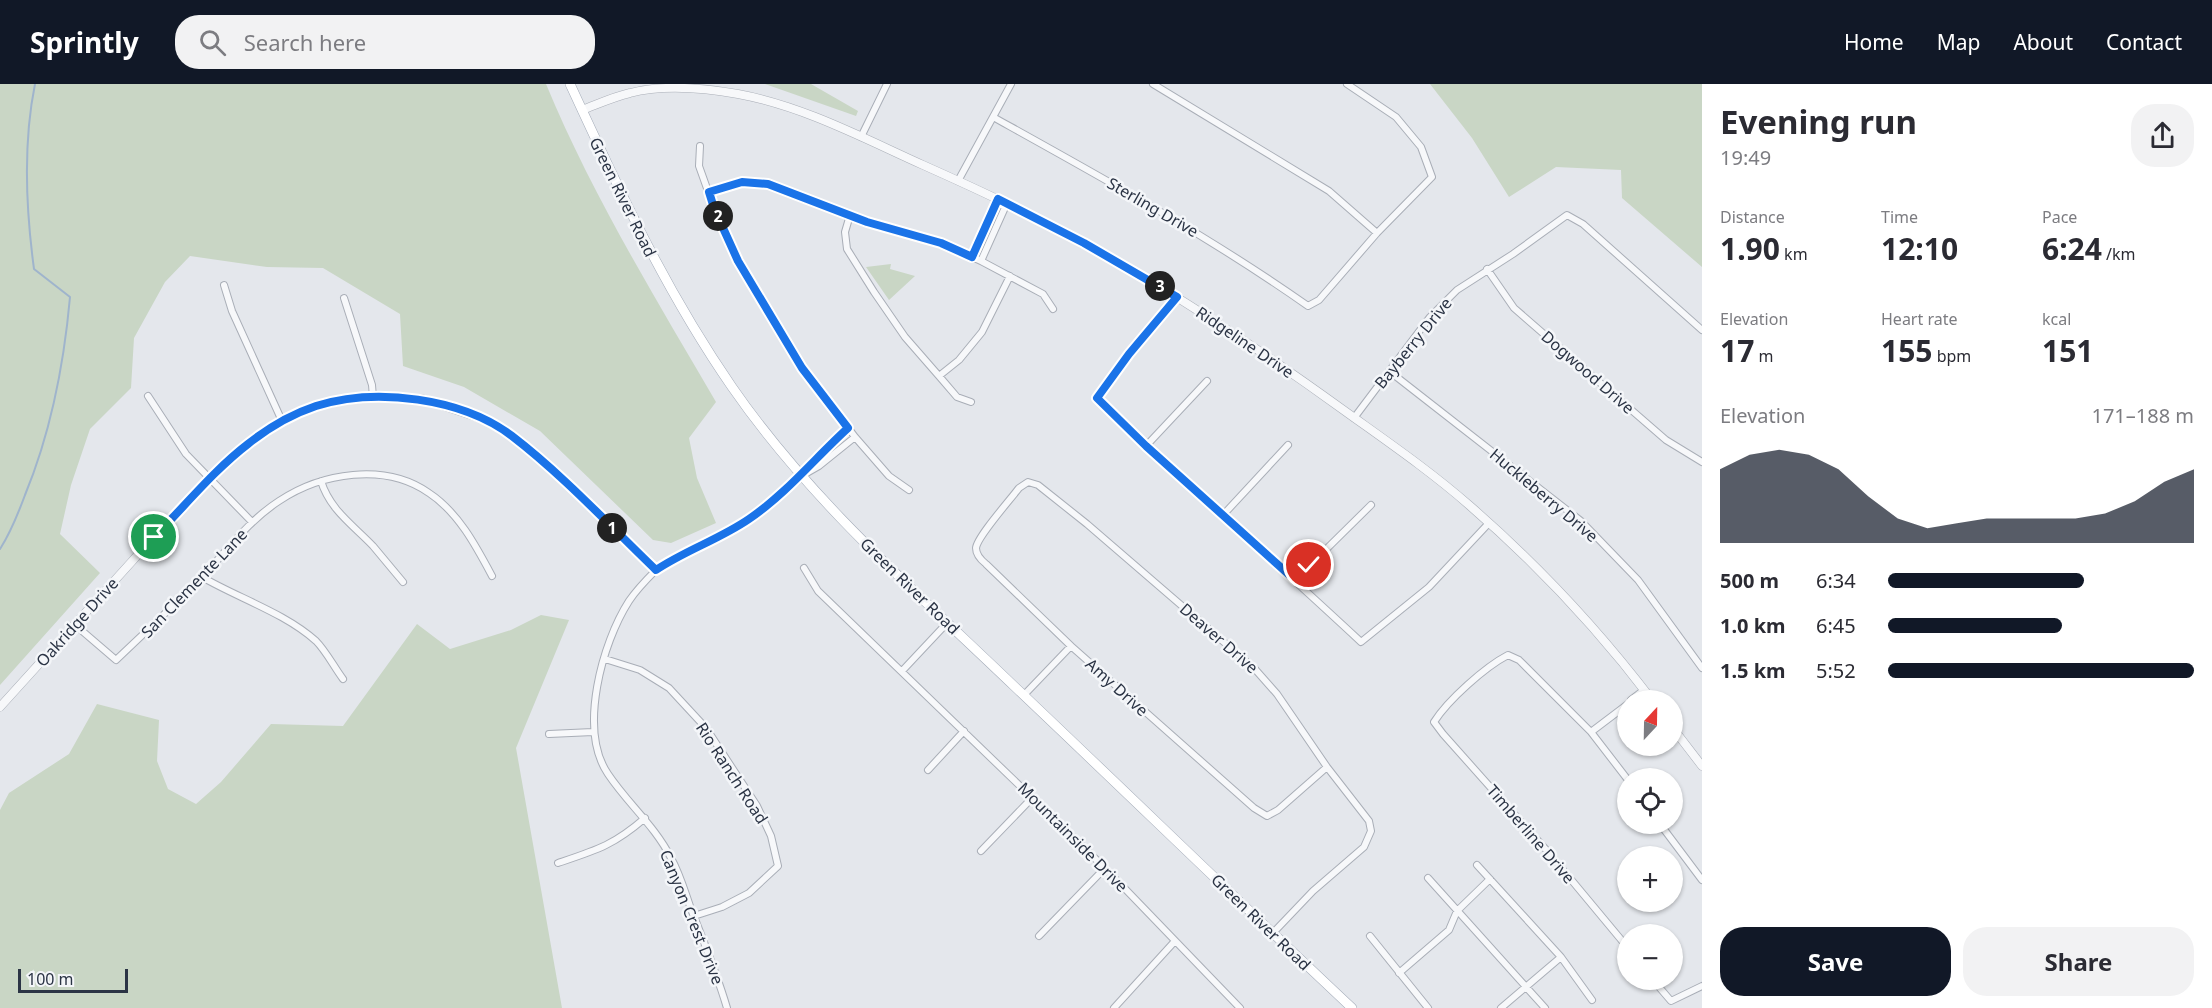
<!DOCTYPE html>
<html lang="en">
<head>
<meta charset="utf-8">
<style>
	:root { --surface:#fff; --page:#f2f2f3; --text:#2b2b33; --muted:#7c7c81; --accent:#111827 }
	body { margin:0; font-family:"Noto Sans",sans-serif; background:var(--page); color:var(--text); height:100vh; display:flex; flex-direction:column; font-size:22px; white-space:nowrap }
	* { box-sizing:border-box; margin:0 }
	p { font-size:20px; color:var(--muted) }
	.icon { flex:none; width:33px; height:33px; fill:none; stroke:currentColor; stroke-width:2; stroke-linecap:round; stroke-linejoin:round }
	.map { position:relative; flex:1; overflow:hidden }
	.panel { display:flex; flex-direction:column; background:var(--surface); width:510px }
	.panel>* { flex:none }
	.needle { width:39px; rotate:22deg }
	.controls { position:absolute; left:1617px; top:606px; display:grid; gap:12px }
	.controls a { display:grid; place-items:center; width:66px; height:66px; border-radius:50%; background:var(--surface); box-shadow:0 2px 4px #0004; font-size:30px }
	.scale { position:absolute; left:18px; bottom:15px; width:110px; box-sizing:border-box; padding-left:6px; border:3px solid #2b3445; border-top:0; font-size:16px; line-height:21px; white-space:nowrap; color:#2b3445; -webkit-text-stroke:4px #f4f6f9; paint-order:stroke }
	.pin { position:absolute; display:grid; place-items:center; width:51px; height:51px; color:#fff; margin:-26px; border:3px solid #fff; border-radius:50%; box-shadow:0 2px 6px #0007 }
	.km { position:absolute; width:30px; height:30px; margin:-15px; border-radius:50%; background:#222; color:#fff; font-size:16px; line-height:30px; text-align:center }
	.round { display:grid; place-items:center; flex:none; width:63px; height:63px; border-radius:24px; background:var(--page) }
	.overview { display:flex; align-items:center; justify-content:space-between; height:102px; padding:0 18px }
	h1 { font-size:33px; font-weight:700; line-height:45px }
	.figures { display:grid; grid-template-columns:repeat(3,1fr); gap:9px; height:102px; padding:6px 18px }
	.figures div { display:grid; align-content:center }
	.figures b { font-size:30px; font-weight:700 }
	.figures small { font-size:16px; font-weight:400 }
	.figures p { font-size:16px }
	.chart { height:168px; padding:12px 18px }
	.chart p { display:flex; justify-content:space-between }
	.chart svg { width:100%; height:108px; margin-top:6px; fill:var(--accent); opacity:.7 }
	.button { display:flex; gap:12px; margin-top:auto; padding:12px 18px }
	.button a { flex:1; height:69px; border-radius:24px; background:var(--accent); color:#fff; font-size:24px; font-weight:700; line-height:69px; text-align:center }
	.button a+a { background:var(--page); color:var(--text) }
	ul { padding:0 18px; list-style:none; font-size:20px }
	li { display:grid; grid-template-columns:96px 72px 1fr; align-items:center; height:45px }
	li i { height:15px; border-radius:8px; background:var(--accent) }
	header { display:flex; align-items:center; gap:36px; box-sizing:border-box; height:84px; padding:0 30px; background:var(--accent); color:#fff }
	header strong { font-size:28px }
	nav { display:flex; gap:33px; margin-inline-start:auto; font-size:21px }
	.search { width:420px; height:54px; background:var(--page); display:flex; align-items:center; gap:15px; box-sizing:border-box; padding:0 21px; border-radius:24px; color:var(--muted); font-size:22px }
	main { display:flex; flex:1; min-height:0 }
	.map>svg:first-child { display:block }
	.green { fill:#c9d6c5 }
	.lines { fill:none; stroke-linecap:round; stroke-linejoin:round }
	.stream { stroke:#9fb4cc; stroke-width:2 }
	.minor-casing { stroke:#a9aeb7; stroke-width:8 }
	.tertiary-casing { stroke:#a9aeb7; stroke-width:9 }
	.primary-casing { stroke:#a3abb8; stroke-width:10 }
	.minor { stroke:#f7f8fa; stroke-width:6 }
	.tertiary { stroke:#f7f8fa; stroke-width:8 }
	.primary { stroke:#fff; stroke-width:9 }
	.route-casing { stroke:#fff; stroke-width:12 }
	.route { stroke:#1a73e8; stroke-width:8 }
	.labels { text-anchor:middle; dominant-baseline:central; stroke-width:5; stroke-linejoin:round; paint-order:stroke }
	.street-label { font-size:16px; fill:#2b3445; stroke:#f4f6f9 }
</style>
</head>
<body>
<header>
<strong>Sprintly</strong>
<div class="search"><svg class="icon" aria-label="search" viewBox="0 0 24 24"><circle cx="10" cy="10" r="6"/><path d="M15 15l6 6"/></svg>Search here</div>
<nav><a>Home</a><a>Map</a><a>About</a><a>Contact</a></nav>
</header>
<main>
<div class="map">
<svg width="1702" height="924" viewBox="0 0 1702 924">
	<rect width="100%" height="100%" fill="#e4e7ec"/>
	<!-- green -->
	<path class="green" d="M0 0H546C592 111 656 215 716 318L689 354 697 394 716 439 671 459 653 456 540 347 464 303 403 282 400 230 323 184 267 183 190 172 165 198 134 254 131 304 90 345 71 401 60 450 100 489 0 601Z
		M765 0H811L858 27 856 32Z
		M1430 0H1702V183L1622 114 1621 86 1556 83 1509 113 1472 54Z
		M891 180 890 185 915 192 889 216 866 183Z
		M541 531 569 536 516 664 562 924H0V726L9 709 69 670 97 620 159 636 157 677 168 705 196 720 221 698 271 640 343 642 417 540 450 565 511 546Z"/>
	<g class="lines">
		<!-- stream -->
		<path class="stream" d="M0 465C11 448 18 430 25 411 51 348 64 280 70 213L34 185C26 126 23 59 35 0"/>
		<!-- minor casing -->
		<g class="minor-casing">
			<path id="minor" d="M1153 0 1329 107 1377 149
				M993 33C1101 93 1207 151 1308 222L1319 216 1377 149 1432 93 1421 63 1396 33 1347 0
				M861 53 887 0
				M700 62 699 82 714 124 738 177 803 284 855 353 889 392 909 406
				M958 97 1011 0
				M709 108 742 98 768 100 867 138 941 159 981 177 1043 210 1053 225
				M850 131 845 148 847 165 874 208 905 253 939 292 957 313 971 318
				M972 173 998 115
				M981 177 1007 119
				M1487 185 1514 224 1666 356 1702 378
				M224 201 232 227 282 337
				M1177 212 1129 270 1097 314C1183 397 1273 476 1361 558L1429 503 1489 439
				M344 214 372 301 373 313
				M1389 287 1581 437 1638 496 1702 584
				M939 292 959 276 982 248 1010 192
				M148 312 186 370 252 438
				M1354 334 1430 233 1457 206 1513 170 1567 131 1583 140 1702 246
				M1146 362 1207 297
				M805 390 819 382 855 353
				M802 392 813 376 848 344
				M321 397C330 426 353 441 373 462 383 474 393 486 403 498
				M1224 430 1288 361
				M804 484 818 507 1105 784 1240 924
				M656 486C646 496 637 505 629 517 602 559 578 646 608 690 628 720 655 742 671 774 680 790 685 808 691 825 704 858 717 890 727 924
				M202 493C238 514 285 529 316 557 326 567 334 583 343 595
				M1295 496 1371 421
				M74 540 116 576C145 549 173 522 201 494 226 468 248 437 279 417 321 389 385 378 429 409 458 428 476 462 492 492
				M605 575 640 586 669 604 706 644 757 722 771 752 778 782 749 809 722 823 694 832
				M902 587 948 538
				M1024 611 1071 562
				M1631 616 1644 606
				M1591 648 1628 620
				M549 650 593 648
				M928 686 964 647
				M1628 696 1591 648 1519 576 1508 571C1485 583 1448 616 1434 638L1443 650 1549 769 1628 864
				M1660 740 1702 796
				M981 767 1033 713
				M558 779C597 766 614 761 645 734
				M1477 781 1561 873 1592 916
				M1428 794 1545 924
				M1272 850 1313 807 1364 763 1371 747 1369 737 1327 683 1277 610 1254 584 1087 440 1038 401 1028 398 1019 404C1010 416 977 453 976 464 976 471 981 476 986 480L1071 562 1254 724 1267 732 1278 726 1327 683
				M1039 852 1105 784
				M1370 852 1428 924
				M1399 889 1449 846 1457 827 1490 795
				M1653 896 1671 917 1702 902
				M1114 924 1175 857
				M1501 924 1561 873"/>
		</g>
		<!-- tertiary casing -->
		<g class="tertiary-casing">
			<path id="tertiary" d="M582 26C598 20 613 13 630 9 664 0 704 4 738 10 803 22 863 54 923 81 977 105 1031 130 1084 159 1174 208 1259 265 1342 325 1385 356 1429 386 1469 421 1537 480 1598 545 1652 616
				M0 623 154 453 232 372 282 337 316 322 345 316 373 313 423 315 483 335 511 351 551 384 656 486C682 468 712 458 739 441 762 427 782 409 802 392
				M1672 643 1702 682"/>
		</g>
		<!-- primary casing -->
		<g class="primary-casing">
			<path id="primary" d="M570 0C619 106 665 206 732 303 810 416 915 507 1014 602 1127 709 1238 817 1352 924"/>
		</g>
		<!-- minor -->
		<use href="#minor" class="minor"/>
		<!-- tertiary -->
		<use href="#tertiary" class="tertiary"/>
		<!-- primary -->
		<use href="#primary" class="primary"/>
	</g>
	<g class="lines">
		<!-- route casing -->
		<g class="route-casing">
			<path id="route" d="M154 453C185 422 214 386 248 360 268 344 292 330 316 322 376 303 462 314 512 352 564 392 609 441 656 486 686 466 720 455 749 435 787 409 815 374 848 344L802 284 738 177 714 124 709 108 742 98 768 100 867 138 941 159 972 173 998 115 1084 159 1177 213 1129 270 1097 314 1146 362 1295 496 1309 481"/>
		</g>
		<!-- route -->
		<use href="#route" class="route"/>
	</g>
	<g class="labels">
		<!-- street labels -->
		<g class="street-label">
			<text transform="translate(623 113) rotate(64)">Green River Road</text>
			<text transform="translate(1153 123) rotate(30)">Sterling Drive</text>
			<text transform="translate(1245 258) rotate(34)">Ridgeline Drive</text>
			<text transform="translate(1413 259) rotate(-51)">Bayberry Drive</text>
			<text transform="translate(1588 288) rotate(41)">Dogwood Drive</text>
			<text transform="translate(1544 411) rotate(40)">Huckleberry Drive</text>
			<text transform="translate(194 499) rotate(-46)">San Clemente Lane</text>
			<text transform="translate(910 502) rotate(44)">Green River Road</text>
			<text transform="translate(77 538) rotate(-48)">Oakridge Drive</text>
			<text transform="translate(1219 554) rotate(41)">Deaver Drive</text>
			<text transform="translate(1117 603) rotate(42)">Amy Drive</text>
			<text transform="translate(732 689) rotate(57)">Rio Ranch Road</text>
			<text transform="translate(1531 750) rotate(49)">Timberline Drive</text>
			<text transform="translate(1073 753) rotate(45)">Mountainside Drive</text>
			<text transform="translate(692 833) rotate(68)">Canyon Crest Drive</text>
			<text transform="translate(1261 838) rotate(44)">Green River Road</text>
		</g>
	</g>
</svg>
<div class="controls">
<a><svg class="needle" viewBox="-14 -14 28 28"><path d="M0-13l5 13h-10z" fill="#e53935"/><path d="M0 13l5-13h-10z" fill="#7c7c81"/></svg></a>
<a><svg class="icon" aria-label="locate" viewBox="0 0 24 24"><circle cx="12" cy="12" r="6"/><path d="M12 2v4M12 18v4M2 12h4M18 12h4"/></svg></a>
<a>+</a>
<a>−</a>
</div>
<div class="scale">100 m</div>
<div class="pin" style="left:154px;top:453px;background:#1e9e55"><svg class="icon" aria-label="arrive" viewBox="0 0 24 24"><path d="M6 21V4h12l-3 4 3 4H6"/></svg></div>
<div class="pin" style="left:1309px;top:481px;background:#d93025"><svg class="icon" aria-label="check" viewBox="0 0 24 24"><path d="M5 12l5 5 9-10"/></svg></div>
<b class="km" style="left:612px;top:444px">1</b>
<b class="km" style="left:718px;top:132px">2</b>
<b class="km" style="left:1160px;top:202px">3</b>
</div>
<section class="panel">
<div class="overview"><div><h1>Evening run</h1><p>19:49</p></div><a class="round"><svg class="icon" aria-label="share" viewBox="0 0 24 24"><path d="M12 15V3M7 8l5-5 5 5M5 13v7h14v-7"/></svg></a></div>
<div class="figures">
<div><p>Distance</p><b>1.90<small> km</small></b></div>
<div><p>Time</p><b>12:10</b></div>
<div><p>Pace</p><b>6:24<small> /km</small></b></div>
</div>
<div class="figures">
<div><p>Elevation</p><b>17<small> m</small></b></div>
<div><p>Heart rate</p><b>155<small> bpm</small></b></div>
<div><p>kcal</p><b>151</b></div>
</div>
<div class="chart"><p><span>Elevation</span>171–188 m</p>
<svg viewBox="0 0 160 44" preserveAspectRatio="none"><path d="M0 44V14L10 8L20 6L30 8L40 14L50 25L60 34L70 38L80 36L90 34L100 34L110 34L120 34L130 32L140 27L150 19L160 14V44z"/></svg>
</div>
<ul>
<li><b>500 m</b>6:34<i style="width:64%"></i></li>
<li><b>1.0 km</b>6:45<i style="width:57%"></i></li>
<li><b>1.5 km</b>5:52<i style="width:100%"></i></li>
</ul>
<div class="button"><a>Save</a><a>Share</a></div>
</section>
</main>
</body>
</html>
